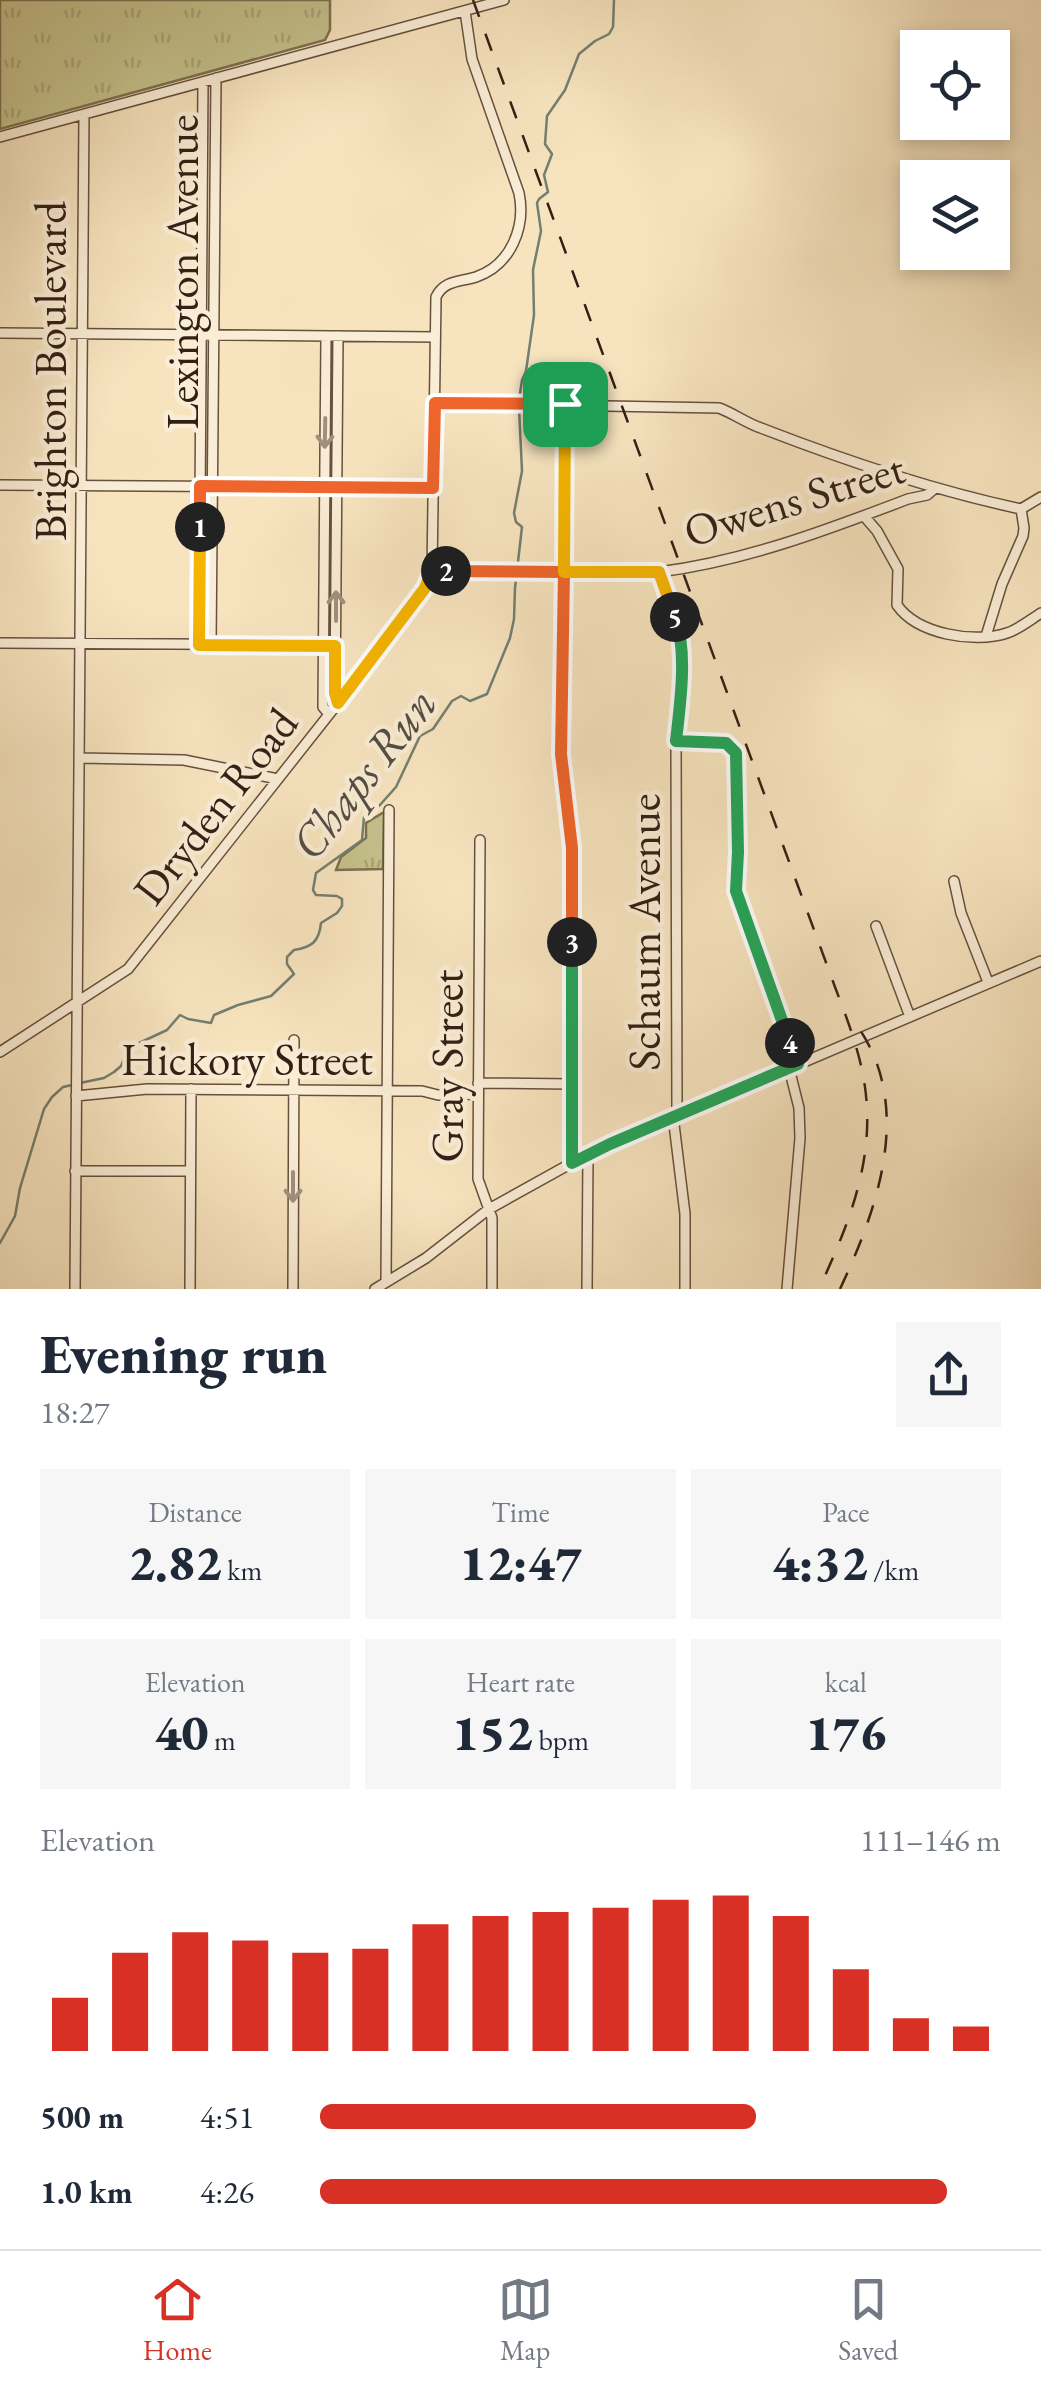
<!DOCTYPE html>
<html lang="en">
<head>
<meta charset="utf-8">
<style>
	:root { --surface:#fff; --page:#f6f6f7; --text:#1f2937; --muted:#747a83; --line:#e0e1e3; --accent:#d93025 }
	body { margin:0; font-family:"EB Garamond",serif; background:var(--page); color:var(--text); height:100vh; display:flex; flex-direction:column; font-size:38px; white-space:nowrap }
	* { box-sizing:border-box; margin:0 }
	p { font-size:32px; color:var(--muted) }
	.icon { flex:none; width:55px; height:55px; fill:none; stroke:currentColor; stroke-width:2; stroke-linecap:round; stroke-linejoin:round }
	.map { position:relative; height:1289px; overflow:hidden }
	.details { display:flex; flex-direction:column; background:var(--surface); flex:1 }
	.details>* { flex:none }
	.buttons { position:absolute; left:900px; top:30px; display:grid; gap:20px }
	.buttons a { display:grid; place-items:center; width:110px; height:110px; border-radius:0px; background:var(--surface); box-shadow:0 5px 15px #0003; font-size:50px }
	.pin { position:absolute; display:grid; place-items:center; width:85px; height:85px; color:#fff; margin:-42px; border-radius:20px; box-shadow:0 5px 15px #0006 }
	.km { position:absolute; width:50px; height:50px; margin:-25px; border-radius:50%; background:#222; color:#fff; font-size:28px; line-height:50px; text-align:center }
	.round { display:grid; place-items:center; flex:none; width:105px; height:105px; border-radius:0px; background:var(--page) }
	.overview { display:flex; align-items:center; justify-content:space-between; height:170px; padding:0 40px }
	h1 { font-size:55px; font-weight:800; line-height:75px }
	.stats { display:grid; grid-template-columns:repeat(3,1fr); gap:15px; height:170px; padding:10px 40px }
	.stats div { display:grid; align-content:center; border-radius:0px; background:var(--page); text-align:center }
	.stats b { font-size:50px; font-weight:800 }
	.stats small { font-size:28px; font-weight:400 }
	.stats p { font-size:28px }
	.chart { height:280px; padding:20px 40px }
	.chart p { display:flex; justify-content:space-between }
	.chart svg { width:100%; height:180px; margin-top:10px; stroke:var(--accent); stroke-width:6 }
	ul { padding:0 40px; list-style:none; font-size:32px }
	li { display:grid; grid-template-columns:160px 120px 1fr; align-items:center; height:75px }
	li i { height:25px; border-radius:12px; background:var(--accent) }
	.menu { display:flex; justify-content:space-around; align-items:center; height:140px; border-top:2px solid var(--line); background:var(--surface); font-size:28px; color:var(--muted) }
	.menu a { display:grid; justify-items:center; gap:5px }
	.menu .current { color:var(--accent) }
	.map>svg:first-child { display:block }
	.park { fill:url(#park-tufts); stroke:#7d7050; stroke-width:2.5 }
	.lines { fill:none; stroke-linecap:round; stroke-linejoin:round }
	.stream { stroke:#737f72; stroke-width:2.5 }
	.minor-casing { stroke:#66503f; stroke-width:12 }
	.minor { stroke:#faedd5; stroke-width:9 }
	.rail { stroke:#351e14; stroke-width:2.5; stroke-dasharray:18 18; stroke-linecap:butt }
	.oneway { stroke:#a1907e }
	.split-1-casing { stroke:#fff; stroke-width:20 }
	.split-2-casing { stroke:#fff; stroke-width:20 }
	.split-3-casing { stroke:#fff; stroke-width:20 }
	.split-4-casing { stroke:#fff; stroke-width:20 }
	.split-5-casing { stroke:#fff; stroke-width:20 }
	.split-6-casing { stroke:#fff; stroke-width:20 }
	.split-1 { stroke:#f0652b; stroke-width:12 }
	.split-2 { stroke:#f5b400; stroke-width:12 }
	.split-3 { stroke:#f0652b; stroke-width:12 }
	.split-4 { stroke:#22a559; stroke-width:12 }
	.split-5 { stroke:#22a559; stroke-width:12 }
	.split-6 { stroke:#f5b400; stroke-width:12 }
	.labels { text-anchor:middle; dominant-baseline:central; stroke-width:9; stroke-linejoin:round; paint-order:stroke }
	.street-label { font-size:45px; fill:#351e14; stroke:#faedd5 }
	.water-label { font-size:48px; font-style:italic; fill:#544e43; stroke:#faedd5 }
</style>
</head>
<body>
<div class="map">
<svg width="1041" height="1289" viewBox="0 0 1041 1289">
	<defs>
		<pattern id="park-tufts" width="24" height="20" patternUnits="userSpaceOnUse" patternTransform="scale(2.5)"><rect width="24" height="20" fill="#c5c18c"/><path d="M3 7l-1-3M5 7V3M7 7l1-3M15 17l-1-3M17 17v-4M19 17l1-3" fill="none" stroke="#aaa578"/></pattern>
	</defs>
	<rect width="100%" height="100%" fill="#f7e4bf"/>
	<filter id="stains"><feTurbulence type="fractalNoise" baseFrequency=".002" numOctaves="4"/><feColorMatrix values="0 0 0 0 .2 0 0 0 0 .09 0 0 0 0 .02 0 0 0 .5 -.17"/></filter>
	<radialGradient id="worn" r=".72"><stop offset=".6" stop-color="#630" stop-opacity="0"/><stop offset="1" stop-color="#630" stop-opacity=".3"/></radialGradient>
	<!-- park -->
	<path class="park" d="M0 0H330V30L325 40 0 129Z
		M384 812 383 869 336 870 341 857 366 838V823Z"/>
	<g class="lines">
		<!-- stream -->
		<path class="stream" d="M519 400 522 380 526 371 534 315 533 270 541 231 537 203 539 199 548 192 544 175 552 154 545 144 547 116 565 90 579 54 595 41 609 34 613 27 614 0
			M80 1083 104 1078 114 1072 121 1066 127 1052 137 1044 167 1030 180 1015 188 1019 211 1023 214 1015 238 1005 271 996 294 974 287 964V957L294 950C312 947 319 942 321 923L337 913 342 906V899L337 896 316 895 313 890 316 873 362 840 364 817 379 806 396 787 420 736 433 729 452 701 461 696 470 701 487 694 510 638 514 619 515 588 522 527 516 522 514 513 522 471 519 408
			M0 1243 15 1216 20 1188 44 1109 52 1097 63 1087 72 1085"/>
		<!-- minor casing -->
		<g class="minor-casing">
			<path id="minor" d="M0 137 504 0
				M0 333 435 337
				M326 336 323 707 329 714
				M338 336 335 693 338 703
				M435 403 719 408C733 413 746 423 761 428 846 461 932 490 1021 509
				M565 404 561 754 572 848V1163
				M0 485 433 488
				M1021 509 1041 497
				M864 516 877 531 898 569 897 605C917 634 974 644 1007 633 1019 629 1030 620 1041 613
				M432 571 659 572C745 561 827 530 908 499L927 495 935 488
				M659 572C665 589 673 607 678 624 687 656 679 708 676 741L677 1115
				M986 636 1002 584 1023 536 1024 528 1021 509
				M0 643 327 645
				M199 645 203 82
				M211 645 216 78
				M676 741 726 743 736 753 738 852 736 891 798 1064
				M79 758 184 760 278 779
				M480 840 478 1179 492 1218V1289
				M954 881 961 913 988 982
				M876 926 910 1017
				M0 1052 128 969 338 703 425 588 432 571 436 297C444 280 460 282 476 277 511 265 526 227 519 193L472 59 465 11
				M478 1083 571 1084
				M76 1096 147 1089 422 1091 438 1095 478 1094
				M673 1116 685 1214V1289
				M75 1171H190
				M386 1282 389 810
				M75 1289 84 114
				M190 1289 191 1089
				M293 1289 294 1040
				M375 1289 426 1258 489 1209 588 1154 1041 961
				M587 1289 588 1154
				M787 1289 800 1138 799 1108 789 1068"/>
		</g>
		<!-- minor -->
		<use href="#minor" class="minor"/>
		<!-- rail -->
		<path class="rail" d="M473 0 835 987C846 1016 857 1044 863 1075 878 1153 851 1219 819 1289
			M840 1289C877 1210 913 1110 860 1030"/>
	</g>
	<!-- one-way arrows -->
	<defs><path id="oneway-shaft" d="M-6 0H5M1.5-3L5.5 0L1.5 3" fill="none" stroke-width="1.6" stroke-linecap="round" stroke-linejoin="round" transform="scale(2.5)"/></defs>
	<g class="oneway">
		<use href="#oneway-shaft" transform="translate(325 433) rotate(91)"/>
		<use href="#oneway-shaft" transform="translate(336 606) rotate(-90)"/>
		<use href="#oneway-shaft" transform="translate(293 1187) rotate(90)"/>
	</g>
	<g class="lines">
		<!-- split-1 casing -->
		<g class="split-1-casing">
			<path id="split-1" d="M200 527V486L433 488 435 403 565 404"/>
		</g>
		<!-- split-2 casing -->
		<g class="split-2-casing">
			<path id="split-2" d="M200 527 199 645 335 646V693L338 703 425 588 432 571H446"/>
		</g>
		<!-- split-3 casing -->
		<g class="split-3-casing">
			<path id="split-3" d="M446 571 564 572 561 754 572 848V942"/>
		</g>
		<!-- split-4 casing -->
		<g class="split-4-casing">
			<path id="split-4" d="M572 942V1163L610 1144 798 1064 790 1043"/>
		</g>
		<!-- split-5 casing -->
		<g class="split-5-casing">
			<path id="split-5" d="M675 617C688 652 680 704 676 741L726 743 736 753 738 852 736 891 790 1043"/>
		</g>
		<!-- split-6 casing -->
		<g class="split-6-casing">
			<path id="split-6" d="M565 404 564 572H659L675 617"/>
		</g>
		<!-- split-1 -->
		<use href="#split-1" class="split-1"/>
		<!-- split-2 -->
		<use href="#split-2" class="split-2"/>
		<!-- split-3 -->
		<use href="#split-3" class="split-3"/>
		<!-- split-4 -->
		<use href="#split-4" class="split-4"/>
		<!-- split-5 -->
		<use href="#split-5" class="split-5"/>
		<!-- split-6 -->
		<use href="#split-6" class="split-6"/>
	</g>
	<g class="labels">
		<!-- street labels -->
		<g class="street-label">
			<text transform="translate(182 272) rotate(-90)">Lexington Avenue</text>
			<text transform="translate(50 371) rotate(-90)">Brighton Boulevard</text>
			<text transform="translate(794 499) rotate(-17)">Owens Street</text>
			<text transform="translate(215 806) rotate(-52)">Dryden Road</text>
			<text transform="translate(644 932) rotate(-90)">Schaum Avenue</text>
			<text x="247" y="1059">Hickory Street</text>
			<text transform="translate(447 1066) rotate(-90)">Gray Street</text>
		</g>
		<!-- water labels -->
		<g class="water-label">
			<text transform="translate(363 773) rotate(-52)">Chaps Run</text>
		</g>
	</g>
	<rect width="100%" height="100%" filter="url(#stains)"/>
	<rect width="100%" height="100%" fill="url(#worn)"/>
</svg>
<div class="buttons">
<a><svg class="icon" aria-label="locate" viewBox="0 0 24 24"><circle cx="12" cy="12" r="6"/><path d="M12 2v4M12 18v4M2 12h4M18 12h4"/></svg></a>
<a><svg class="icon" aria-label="layers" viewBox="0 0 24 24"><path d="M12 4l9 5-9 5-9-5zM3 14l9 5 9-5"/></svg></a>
</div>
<div class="pin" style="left:565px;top:404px;background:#1e9e55"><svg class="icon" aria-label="arrive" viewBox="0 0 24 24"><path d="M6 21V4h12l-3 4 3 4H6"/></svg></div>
<b class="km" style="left:200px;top:527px">1</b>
<b class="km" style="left:446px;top:571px">2</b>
<b class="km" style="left:572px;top:942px">3</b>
<b class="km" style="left:790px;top:1043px">4</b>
<b class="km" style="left:675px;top:617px">5</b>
</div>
<section class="details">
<div class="overview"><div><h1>Evening run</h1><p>18:27</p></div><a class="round"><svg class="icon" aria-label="share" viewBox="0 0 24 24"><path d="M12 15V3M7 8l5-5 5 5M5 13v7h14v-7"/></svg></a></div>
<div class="stats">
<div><p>Distance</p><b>2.82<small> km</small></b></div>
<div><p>Time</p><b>12:47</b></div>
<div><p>Pace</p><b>4:32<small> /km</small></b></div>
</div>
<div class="stats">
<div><p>Elevation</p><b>40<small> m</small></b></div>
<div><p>Heart rate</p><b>152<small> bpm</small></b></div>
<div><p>kcal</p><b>176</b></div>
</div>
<div class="chart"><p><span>Elevation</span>111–146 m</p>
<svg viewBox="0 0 160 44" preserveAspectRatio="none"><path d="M5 44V31M15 44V20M25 44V15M35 44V17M45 44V20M55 44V19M65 44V13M75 44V11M85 44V10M95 44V9M105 44V7M115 44V6M125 44V11M135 44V24M145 44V36M155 44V38"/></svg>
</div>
<ul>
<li><b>500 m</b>4:51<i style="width:64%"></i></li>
<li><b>1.0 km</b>4:26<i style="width:92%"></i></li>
</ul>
</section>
<nav class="menu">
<a class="current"><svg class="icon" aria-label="home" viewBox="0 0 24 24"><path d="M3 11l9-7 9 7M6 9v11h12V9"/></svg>Home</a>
<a><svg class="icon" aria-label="map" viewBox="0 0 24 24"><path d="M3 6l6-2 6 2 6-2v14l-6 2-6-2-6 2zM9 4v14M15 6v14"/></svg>Map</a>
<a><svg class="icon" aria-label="saved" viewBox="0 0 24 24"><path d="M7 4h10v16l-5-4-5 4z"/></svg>Saved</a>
</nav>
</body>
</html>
